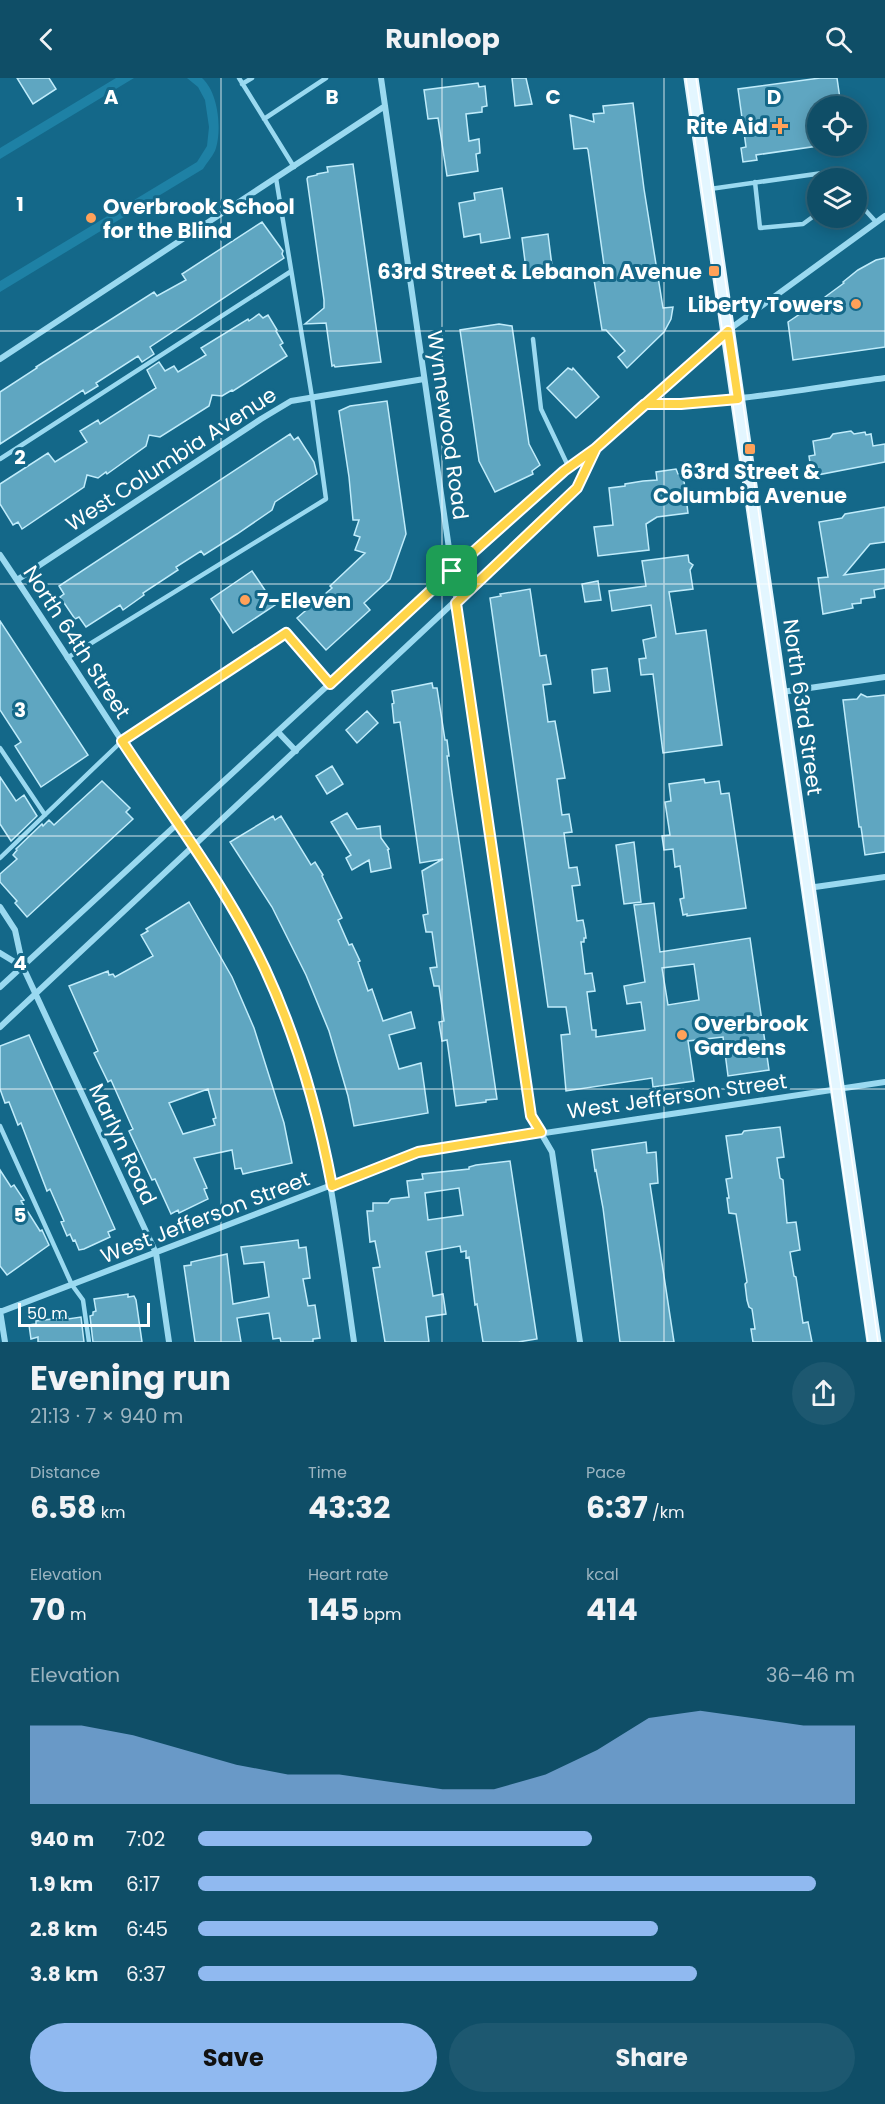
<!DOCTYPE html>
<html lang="en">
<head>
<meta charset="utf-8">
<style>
	:root { --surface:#0f4e67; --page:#1d5870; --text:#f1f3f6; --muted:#9bb4c0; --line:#2f657b; --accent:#90b9f0 }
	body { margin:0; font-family:Poppins,sans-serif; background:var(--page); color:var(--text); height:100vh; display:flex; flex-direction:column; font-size:22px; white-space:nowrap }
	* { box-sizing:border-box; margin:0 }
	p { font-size:20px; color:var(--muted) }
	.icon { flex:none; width:33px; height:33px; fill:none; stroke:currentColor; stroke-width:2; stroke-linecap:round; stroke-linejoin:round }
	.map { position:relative; height:1264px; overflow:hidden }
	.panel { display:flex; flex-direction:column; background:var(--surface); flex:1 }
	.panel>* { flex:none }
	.buttons { position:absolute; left:807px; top:18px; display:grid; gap:12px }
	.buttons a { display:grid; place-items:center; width:60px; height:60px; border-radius:50%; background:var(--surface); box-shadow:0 3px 15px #0003,0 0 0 2px var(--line); font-size:30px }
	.scale { position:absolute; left:18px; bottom:15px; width:132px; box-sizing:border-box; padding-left:6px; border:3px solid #fff; border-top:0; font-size:16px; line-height:21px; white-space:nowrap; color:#fff; -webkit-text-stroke:4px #146889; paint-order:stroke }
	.pin { position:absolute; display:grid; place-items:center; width:51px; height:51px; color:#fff; margin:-26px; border-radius:12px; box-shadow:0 3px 9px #0006 }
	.round { display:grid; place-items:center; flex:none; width:63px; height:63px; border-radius:32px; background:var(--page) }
	.summary { display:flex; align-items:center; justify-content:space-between; height:102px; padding:0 30px }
	h1 { font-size:33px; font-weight:700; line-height:45px }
	.figures { display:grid; grid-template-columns:repeat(3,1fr); gap:9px; height:102px; padding:6px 30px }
	.figures div { display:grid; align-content:center }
	.figures b { font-size:30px; font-weight:700 }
	.figures small { font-size:16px; font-weight:400 }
	.figures p { font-size:16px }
	.chart { height:168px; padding:12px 30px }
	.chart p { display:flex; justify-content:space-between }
	.chart svg { width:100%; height:108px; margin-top:6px; fill:var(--accent); opacity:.7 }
	.action { display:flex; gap:12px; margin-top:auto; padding:12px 30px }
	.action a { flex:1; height:69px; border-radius:36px; background:var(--accent); color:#111; font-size:24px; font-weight:700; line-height:69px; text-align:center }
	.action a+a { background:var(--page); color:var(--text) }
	ul { padding:0 30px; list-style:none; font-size:20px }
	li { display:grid; grid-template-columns:96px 72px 1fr; align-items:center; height:45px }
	li i { height:15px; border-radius:8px; background:var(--accent) }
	header { display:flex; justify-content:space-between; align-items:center; height:78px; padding:0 30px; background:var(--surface); font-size:27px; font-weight:700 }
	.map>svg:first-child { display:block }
	.green { fill:#1e81a5 }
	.building { fill:#5fa6c1; stroke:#c0ecfb; stroke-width:1.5; fill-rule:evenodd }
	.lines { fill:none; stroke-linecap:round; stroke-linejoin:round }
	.service { stroke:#9ad9f0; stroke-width:4.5 }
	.minor { stroke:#9ad9f0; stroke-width:6 }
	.primary { stroke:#e3f6ff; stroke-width:15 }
	.tram { stroke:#fff; stroke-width:1.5 }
	.route-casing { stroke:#fff; stroke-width:12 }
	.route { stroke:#ffd54a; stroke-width:8 }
	.grid { fill:none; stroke:#fff; stroke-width:1.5; stroke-opacity:0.55 }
	.poi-dot { fill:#ffa159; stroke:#146889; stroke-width:2 }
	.labels { text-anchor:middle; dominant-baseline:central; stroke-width:6; stroke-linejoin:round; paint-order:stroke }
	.poi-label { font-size:21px; font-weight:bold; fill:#fff; stroke:#146889; text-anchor:end }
	.street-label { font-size:21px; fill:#fff; stroke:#146889 }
	.grid-label { font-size:20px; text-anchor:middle; font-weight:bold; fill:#fff; stroke:#146889; stroke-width:6; stroke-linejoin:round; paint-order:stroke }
</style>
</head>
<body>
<header><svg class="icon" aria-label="back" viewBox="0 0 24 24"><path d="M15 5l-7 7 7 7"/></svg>Runloop<svg class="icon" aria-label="search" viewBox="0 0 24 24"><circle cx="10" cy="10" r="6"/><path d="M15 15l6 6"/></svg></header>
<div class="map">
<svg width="885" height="1264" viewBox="0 0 885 1264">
	<rect width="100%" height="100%" fill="#146889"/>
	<!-- green -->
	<path class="green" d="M116 0H134L0 81V70Z
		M187 0H202C218 14 222 50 216 70 214 77 207 84 203 91L0 214V203L197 84 207 68 209 49 205 22 198 9Z"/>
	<!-- building -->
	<path class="building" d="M17 0H49L56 11 33 26Z
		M512 0H526L532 26 515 28Z
		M820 0H837L841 28H818V68L756 77 757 82 743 84 741 70 746 69 738 11Z
		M478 5 479 9 485 8 487 28 482 29V34L466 36 469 63 479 61 480 75 476 76 478 93 447 98 438 40 428 41 424 12Z
		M633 25 644 111 663 230 673 229 671 241 664 254 627 290 618 279 625 273 606 252H602L592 189 604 187 588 72 587 70 574 71 570 37 594 44 593 36 604 35 603 28Z
		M353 86 381 284 335 289 334 287 332 288 326 245 305 246 324 230V222L307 101 308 99 317 97V96L328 94 327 89Z
		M502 110 510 160 481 165 480 156 464 159 459 125 475 122 474 115Z
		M262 144 283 173 282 176 284 180 150 269 154 276 142 284 138 278 96 305 98 308 85 316 83 312 0 366V314L37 290 36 289 154 214 157 218 186 202 182 196Z
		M548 156 553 196 527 199 522 160Z
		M885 180V269L793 282 788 244 803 234 827 231 825 219 844 205 843 204 858 192 876 182Z
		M259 236 263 240 268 237 277 252 276 253 283 265 280 267 287 278 233 313 232 312 222 318 212 317 209 328 160 359 149 357 146 368 107 396 106 394 98 400 87 397 84 409 22 451 18 444 13 447 0 426V406L48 375 55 384 87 364 80 353 98 342 100 346 156 310 147 292 159 284 165 293 174 288 178 294 206 277 201 270 248 241 249 243Z
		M499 246 512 248 529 366 540 387 532 393 533 396 495 414 479 383 460 252Z
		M568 290 572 292 573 290 599 319 576 340 547 310Z
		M387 323 406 456 390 501 364 525 370 532 326 572 297 540 332 510 330 508 365 475 355 472 360 459 354 457 359 442H353L349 399 339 333 350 328Z
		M851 353 854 356 865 354 866 357 871 356 873 368 885 366V384L812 398 809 378 815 377 813 363 830 360 833 356Z
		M290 356 294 362 298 359 314 384 317 396 275 424 272 432 237 456 204 477 201 473 176 489 178 492 143 515 144 517 123 532 120 527 86 549 79 539 75 541 60 519 64 516 59 508Z
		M676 391 678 396 683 395 688 435 657 439 646 446 649 472 598 478 594 449 613 447 609 410 625 408V406L643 403 657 402 656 394Z
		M885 429V464L870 466 844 497 885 491V510L874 512 875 519 861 521V525L852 526 853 530 823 536 818 500 828 499 819 444 842 440 845 436Z
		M688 477 689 484 693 487 690 492 693 511 669 514 676 556 706 552 722 667 663 675 653 596 641 597 639 581 646 580 643 562 656 559 651 527 612 533 609 513 646 508 642 483Z
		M252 493 275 527 233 555 211 521Z
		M598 503 601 522 585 524 582 506Z
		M530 511 540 578 546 577 551 606 543 607 548 644 555 643 565 700 557 701 562 737 569 736 572 754 564 755 569 790 577 789 580 807 572 808 577 843 583 842 585 852 586 860H584V864H581L585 896 592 895 595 913 587 914 592 952H596V959L645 952 641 924 627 926 624 908 645 904 634 827 654 825 660 874 750 860 769 992 728 998 723 959 688 963 694 1003 653 1009 652 1000 566 1013 561 957 570 956 566 929H548L490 520 501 518 500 516ZM694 886 699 922 668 927 662 890Z
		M0 543 88 677 41 709 15 668 21 664 0 632Z
		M607 590 610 613 594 615 592 592Z
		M432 605 433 610H437L445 662H447L449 678H447L452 715 497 1021 486 1022V1024L456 1028 447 962 442 963 439 944 444 943 439 908H434L430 890 437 889 432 854H426L423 837 428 836 422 793 443 781 420 785 400 644 394 645 392 626 394 625 392 613Z
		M861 616 867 619 885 617V774L865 777 861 749H859L843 622 857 621Z
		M367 633 378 645 357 665 346 652Z
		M332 688 343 706 327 716 316 698Z
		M0 699 16 723 24 717 37 738 11 763 0 746Z
		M704 701 705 705 719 703 721 716 729 715 746 830 687 838V836L683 837 680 821 684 820 680 788 675 789 673 771 664 772 662 758 670 757 665 724 671 723 669 706Z
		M102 703 130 730 126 734 133 741 27 839 15 825 17 823 0 804V796L17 781 13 777 17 772 16 771 42 746 43 748 49 742 54 747Z
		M347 735 357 751 380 748 381 760 389 771 387 772H388L391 790 371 794 369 782 352 792 346 780 351 777 331 744Z
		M273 738 275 742 281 738 311 787 315 784 323 797 322 798 342 840 338 842 349 867 352 866 360 883 358 884 368 913 372 911 383 943 411 934 415 950 389 957 399 991 421 985 428 1035 354 1048 348 1018 329 953 306 897 272 829 230 764Z
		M634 764 641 824 624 826 616 767Z
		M189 824 232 899 254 950 284 1045 292 1085 243 1096 241 1090 235 1091 232 1072 194 1080 207 1110 204 1111 208 1121 179 1135 178 1132 171 1136 155 1101 152 1102 129 1053 133 1051 132 1049 111 1002 108 1004 94 975 98 973 69 908 108 893 109 897 113 896 115 899 153 878 141 857 148 853 146 851ZM208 1011 216 1040 213 1041 215 1047 183 1056 169 1025Z
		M29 957 115 1151 108 1154 110 1159 84 1171 79 1172 75 1162 73 1163 70 1156 67 1158 61 1144 64 1143 50 1111 47 1113 21 1045 18 1047 9 1024 5 1025 0 1011V968Z
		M780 1049 784 1079 777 1080 780 1100 783 1102 787 1145 796 1144 800 1172 790 1174 794 1198 796 1199 803 1245 808 1244 812 1264H753L751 1251H755L752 1231 749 1229 747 1222 745 1206 747 1204 736 1136 729 1135 727 1120H729L726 1101 732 1100 726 1058 742 1056 744 1053Z
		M646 1064 647 1075 656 1074 658 1105 650 1106 674 1264H620L603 1130 596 1092 595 1093 592 1072Z
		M510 1083 537 1261 518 1264H483L477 1226 475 1227 469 1179 466 1180V1173L461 1174 460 1168 426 1174 433 1218 443 1216 446 1236 426 1239 429 1264H385L373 1190 380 1189 375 1163 370 1164 367 1133H373V1125H388L391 1121 409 1119 407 1103 423 1101 422 1096 469 1091V1089L476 1087ZM459 1110 463 1137 428 1142 425 1115Z
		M0 1092 11 1109 14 1107 24 1122 21 1123 40 1153 42 1152 49 1167 7 1197 0 1188Z
		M298 1162 299 1170 306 1169 310 1200 303 1201 308 1228 315 1227 320 1260 313 1261V1264H281L280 1260 273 1261 269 1235 237 1240 241 1264H195L184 1188 191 1187V1184L227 1176 233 1226 269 1219 264 1184 244 1186 241 1169Z
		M128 1216V1219L134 1218 136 1222 142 1264H93L90 1238 93 1237V1234L96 1233 94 1221Z
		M68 1239V1241L81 1239 84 1264H38V1259L31 1261 29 1247 36 1246V1243Z"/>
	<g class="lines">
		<!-- service -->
		<path class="service" d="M239 0 294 89
			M242 6 252 0
			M264 41 326 0
			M755 104 760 150 803 146 818 135
			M710 111 844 92 845 100
			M856 122 876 144
			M533 261 541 331 569 390
			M0 381 290 194
			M67 580 326 421 312 319 276 100
			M0 670 45 737
			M0 780 122 663 286 555 330 606
			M0 1048 72 1207 83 1222 89 1264"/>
		<!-- minor -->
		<path class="minor" d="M381 0 531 1038 552 1074 580 1264
			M0 281 385 28
			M645 326C726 326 805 311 885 300
			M0 477C52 554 101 632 152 709 201 784 253 856 286 940 326 1044 338 1154 354 1264
			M17 502 261 341 291 323 424 301
			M782 614 885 599
			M278 654 296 673
			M808 810 885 799
			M0 829 15 852 23 889 156 1175 169 1264
			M0 875 23 889
			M0 909 452 493 564 393 595 370 723 256 885 138
			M0 949 577 409 594 373
			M0 1233 5 1264
			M0 1234 418 1074 885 1004"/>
		<!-- primary -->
		<path class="primary" d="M691 0 874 1264"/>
		<!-- tram -->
		<path class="tram" d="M686 0 868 1264
			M696 0 878 1264"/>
	</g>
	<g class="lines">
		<!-- route casing -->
		<g class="route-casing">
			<path id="route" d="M452 493 330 606 286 555 122 663C170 736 228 811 265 891 297 960 318 1034 332 1108L418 1074 541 1054 531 1038 456 525 577 410 596 370 645 326H681L738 321 728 253 596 370 564 393 452 493"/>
		</g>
		<!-- route -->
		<use href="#route" class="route"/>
	</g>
	<!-- grid -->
	<path class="grid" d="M221 0V1264M442 0V1264M664 0V1264M0 253H885M0 506H885M0 758H885M0 1011H885"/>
	<!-- markers -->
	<g class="poi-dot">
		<path d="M777 39h6v6h6v6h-6v6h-6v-6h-6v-6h6z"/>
		<circle cx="91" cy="140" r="6"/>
		<rect x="708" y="187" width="12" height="12" rx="3"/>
		<circle cx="856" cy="226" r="6"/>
		<rect x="744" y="365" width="12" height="12" rx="3"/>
		<circle cx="245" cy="522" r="6"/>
		<circle cx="682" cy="957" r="6"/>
	</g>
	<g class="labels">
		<!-- poi labels -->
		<g class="poi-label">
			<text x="768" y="48">Rite Aid</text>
			<text x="103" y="128" text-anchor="start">Overbrook School<tspan x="103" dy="24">for the Blind</tspan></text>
			<text x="702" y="193">63rd Street &amp; Lebanon Avenue</text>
			<text x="844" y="226">Liberty Towers</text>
			<text x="750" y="393" text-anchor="middle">63rd Street &amp;<tspan x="750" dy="24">Columbia Avenue</tspan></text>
			<text x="257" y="522" text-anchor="start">7-Eleven</text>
			<text x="694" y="945" text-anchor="start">Overbrook<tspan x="694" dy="24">Gardens</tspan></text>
		</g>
		<!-- street labels -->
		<g class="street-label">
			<text transform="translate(448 347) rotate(82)">Wynnewood Road</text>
			<text transform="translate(171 381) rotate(-33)">West Columbia Avenue</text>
			<text transform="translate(77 564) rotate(57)">North 64th Street</text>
			<text transform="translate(803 629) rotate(82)">North 63rd Street</text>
			<text transform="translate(677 1018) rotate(-8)">West Jefferson Street</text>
			<text transform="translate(123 1066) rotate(65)">Marlyn Road</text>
			<text transform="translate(205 1139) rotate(-21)">West Jefferson Street</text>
		</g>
	</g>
	<g class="grid-label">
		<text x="111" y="26">A</text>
		<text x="332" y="26">B</text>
		<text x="553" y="26">C</text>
		<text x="774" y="26">D</text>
		<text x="20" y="133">1</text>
		<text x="20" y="386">2</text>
		<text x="20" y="639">3</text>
		<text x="20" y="892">4</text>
		<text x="20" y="1144">5</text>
	</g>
</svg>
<div class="buttons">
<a><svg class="icon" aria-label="locate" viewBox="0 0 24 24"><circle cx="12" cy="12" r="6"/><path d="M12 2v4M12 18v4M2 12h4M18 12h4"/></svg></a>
<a><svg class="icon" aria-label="layers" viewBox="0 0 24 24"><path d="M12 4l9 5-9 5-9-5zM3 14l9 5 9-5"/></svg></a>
</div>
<div class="scale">50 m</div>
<div class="pin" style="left:452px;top:493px;background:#1e9e55"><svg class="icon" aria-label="arrive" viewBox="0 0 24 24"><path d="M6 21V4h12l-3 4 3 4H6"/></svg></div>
</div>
<section class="panel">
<div class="summary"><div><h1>Evening run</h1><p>21:13 · 7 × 940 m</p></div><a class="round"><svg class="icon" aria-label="share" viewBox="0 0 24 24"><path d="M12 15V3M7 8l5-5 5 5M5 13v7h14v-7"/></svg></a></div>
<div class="figures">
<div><p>Distance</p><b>6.58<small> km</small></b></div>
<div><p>Time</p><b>43:32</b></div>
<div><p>Pace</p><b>6:37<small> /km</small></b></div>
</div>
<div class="figures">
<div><p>Elevation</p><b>70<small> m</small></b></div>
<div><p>Heart rate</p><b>145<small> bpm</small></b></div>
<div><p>kcal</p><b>414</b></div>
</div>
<div class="chart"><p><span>Elevation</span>36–46 m</p>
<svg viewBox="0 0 160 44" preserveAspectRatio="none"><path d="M0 44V12L10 12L20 16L30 22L40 28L50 32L60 32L70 35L80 38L90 38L100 32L110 22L120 9L130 6L140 9L150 12L160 12V44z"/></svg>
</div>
<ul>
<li><b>940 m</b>7:02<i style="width:60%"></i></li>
<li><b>1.9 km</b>6:17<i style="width:94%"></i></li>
<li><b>2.8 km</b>6:45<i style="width:70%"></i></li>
<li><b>3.8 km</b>6:37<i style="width:76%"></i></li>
</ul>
<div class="action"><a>Save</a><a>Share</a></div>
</section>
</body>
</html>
